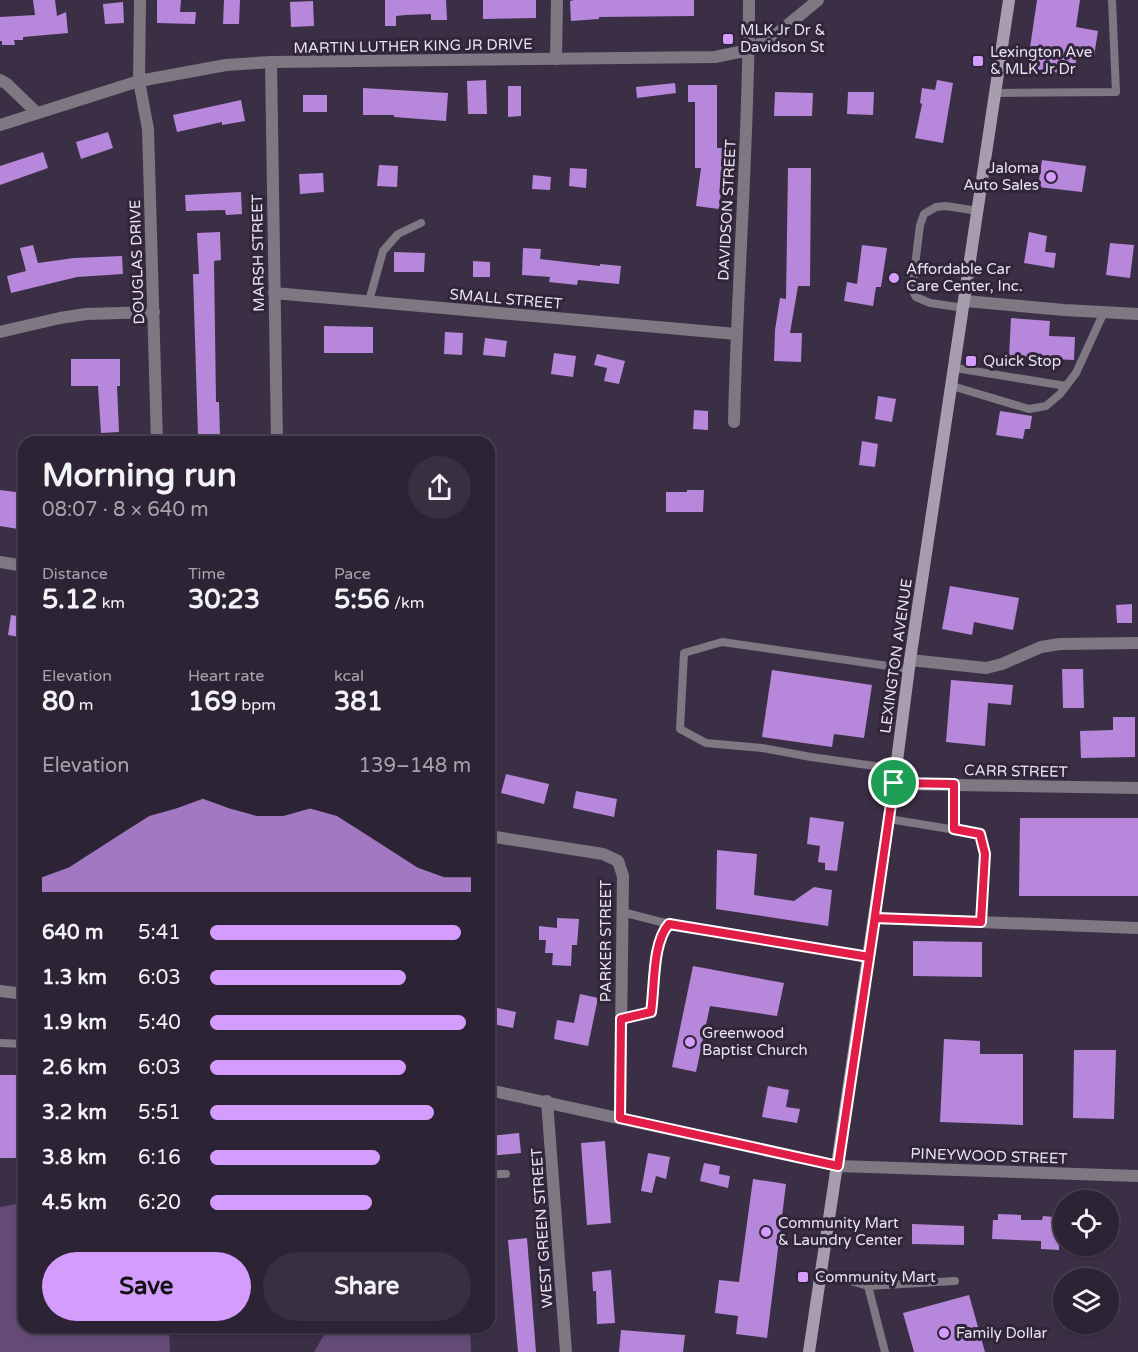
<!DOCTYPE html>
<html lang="en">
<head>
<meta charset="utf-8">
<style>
	:root { --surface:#2c2334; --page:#382f40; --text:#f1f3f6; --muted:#a6a4ac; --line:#48404f; --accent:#d39cfd }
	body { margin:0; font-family:"Varela Round",sans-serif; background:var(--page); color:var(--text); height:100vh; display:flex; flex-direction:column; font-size:22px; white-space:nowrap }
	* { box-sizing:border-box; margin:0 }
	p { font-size:20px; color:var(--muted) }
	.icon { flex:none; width:33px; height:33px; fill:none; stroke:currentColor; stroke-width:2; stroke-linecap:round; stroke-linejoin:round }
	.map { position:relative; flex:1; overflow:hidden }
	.details { position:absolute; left:18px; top:436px; width:477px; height:897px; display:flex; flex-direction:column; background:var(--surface); border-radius:18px; box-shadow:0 2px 4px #0004,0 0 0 2px var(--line) }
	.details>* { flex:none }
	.buttons { position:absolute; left:1053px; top:1190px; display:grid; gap:12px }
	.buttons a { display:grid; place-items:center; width:66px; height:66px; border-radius:50%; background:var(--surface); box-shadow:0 2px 4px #0004,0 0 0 2px var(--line); font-size:30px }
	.pin { position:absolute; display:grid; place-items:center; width:51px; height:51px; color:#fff; margin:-26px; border:3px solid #fff; border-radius:50%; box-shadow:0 2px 6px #0007 }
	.round { display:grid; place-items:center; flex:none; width:63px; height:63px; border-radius:32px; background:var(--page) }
	.headline { display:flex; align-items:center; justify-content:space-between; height:102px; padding:0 24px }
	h1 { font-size:33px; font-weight:700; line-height:45px }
	.metrics { display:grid; grid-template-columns:repeat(3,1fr); gap:9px; height:102px; padding:6px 24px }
	.metrics div { display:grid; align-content:center }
	.metrics b { font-size:26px; font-weight:700 }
	.metrics small { font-size:16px; font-weight:400 }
	.metrics p { font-size:16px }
	.chart { height:168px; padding:12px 24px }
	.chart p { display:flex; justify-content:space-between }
	.chart svg { width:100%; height:108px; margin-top:6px; fill:var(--accent); opacity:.7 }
	.action { display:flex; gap:12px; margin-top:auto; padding:12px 24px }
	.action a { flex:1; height:69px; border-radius:36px; background:var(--accent); color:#111; font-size:24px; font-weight:700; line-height:69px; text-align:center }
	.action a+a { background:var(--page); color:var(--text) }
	ul { padding:0 24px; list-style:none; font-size:20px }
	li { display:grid; grid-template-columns:96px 72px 1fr; align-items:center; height:45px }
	li i { height:15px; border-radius:8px; background:var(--accent) }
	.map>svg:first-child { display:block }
	.green { fill:#634a77 }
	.building { fill:#b687db }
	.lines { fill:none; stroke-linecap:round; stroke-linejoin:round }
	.service { stroke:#7e7883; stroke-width:8 }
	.minor { stroke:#7e7883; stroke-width:12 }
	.tertiary { stroke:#7e7883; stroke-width:12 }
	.secondary { stroke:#a79daf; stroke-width:12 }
	.route-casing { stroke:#fff; stroke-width:12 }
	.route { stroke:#e11d48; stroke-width:8 }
	.poi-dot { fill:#d39cfd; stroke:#31253a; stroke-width:2 }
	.labels { text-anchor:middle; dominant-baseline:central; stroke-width:6; stroke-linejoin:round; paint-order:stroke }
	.poi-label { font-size:15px; fill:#e9e2ef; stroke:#31253a; text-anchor:start }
	.street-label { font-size:15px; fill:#e9e2ef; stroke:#31253a }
</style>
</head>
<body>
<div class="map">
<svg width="1138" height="1352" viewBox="0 0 1138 1352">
	<rect width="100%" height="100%" fill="#3b2f45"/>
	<!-- green -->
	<path class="green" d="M24 1197V1328H169L170 1352H0V1207L21 1203Z
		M328 1328H470L471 1352H314Z"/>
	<!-- building -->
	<path class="building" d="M33 0H55L57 16 66 12 68 33 23 37V40H14L15 45H2V41H0V17L35 15Z
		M157 0H181L180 12H196L195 24 157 23Z
		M224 0H240L239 24H223Z
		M385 0H446L447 20H431V14L405 15 396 16V26H385Z
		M483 0H536V18L483 19Z
		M574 0H694V16L599 17V19L571 21 570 1Z
		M1037 0H1080L1076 27 1098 31 1094 56 1077 54 1074 75 1027 68Z
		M313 1 314 26 291 27 290 2Z
		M123 2 124 23 105 24 103 4Z
		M486 80 487 114H468L467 81Z
		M937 80 953 83 943 143 915 138 922 104 920 103 922 88 935 90Z
		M675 83 676 93 637 98 636 87Z
		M688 85H717V148H722L723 177 719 209 696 206 701 168H695V102H688Z
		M508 86H521V116L508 117Z
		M363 88 448 93 446 121 394 117V115H363Z
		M775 92 813 93 812 116H774Z
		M848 92H874L873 115 847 114Z
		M303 95H327V112H303Z
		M241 100 245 121 222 125V122L177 132 173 115Z
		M108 132 113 148 81 159 76 142Z
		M43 152 48 168 0 185V166Z
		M1042 160 1086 166 1082 192 1038 187Z
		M379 165 398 166 397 187 377 186Z
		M570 168 587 169 586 188 569 186Z
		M788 168H811L810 286H798L790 333H802L801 362 774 361 775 330 780 298 786 299Z
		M323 173 324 192 300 194 299 174Z
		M533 175 551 177 550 190 532 189Z
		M241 192 242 214 226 215 225 210 186 211 185 195Z
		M220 232 221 260 214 261 216 402H219L220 435 198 436 193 274H199L197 233Z
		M1029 232 1047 236 1045 252 1056 253 1054 268 1024 263Z
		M1110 243 1134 245 1130 278 1106 275Z
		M33 245 38 263 74 258 122 256 123 274 77 277 11 293 7 276 26 271 20 248Z
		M862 245 887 248 881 287H876L873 306 844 301 847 282 857 284Z
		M523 248 541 249 540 259 600 266V264L621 266 619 284 578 280 577 285 549 282 550 277 522 275Z
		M394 252 425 253 424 272H394Z
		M473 261 490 262V277H473Z
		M1011 318 1050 321 1049 336 1075 337 1074 360 1009 357Z
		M324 326 373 327V353H324Z
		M445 332 463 333 462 355 444 354Z
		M485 338 507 341 505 357 483 355Z
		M554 353 576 356 573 377 551 374Z
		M597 354 625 361 619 384 604 381 607 368 594 365Z
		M71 359H120V386H117L119 432 101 433 98 386H71Z
		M878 396 896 399 892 422 875 419Z
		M694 410 708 411V430L693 429Z
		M1000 411 1032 416 1030 429H1025L1023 439 996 435Z
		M862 441 878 444 875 467 859 465Z
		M0 490 24 493V530L0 526Z
		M687 490H704L703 512H666V492H687Z
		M950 586 1019 598 1013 630 974 622 972 635 942 629Z
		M1132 604V623H1117L1116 605Z
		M11 615 24 617V638L8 635Z
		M1062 669H1083L1084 708H1063Z
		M772 670 872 685 864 738 834 734 832 747 762 737Z
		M951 680 1013 685 1011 705 988 703 985 746 946 742Z
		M1113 717H1135V757L1081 758 1080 731 1113 730Z
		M506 774 549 784 544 804 501 793Z
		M576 791 617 799 614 817 573 808Z
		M810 817 844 822 837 871 825 870V863L818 862 820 846 807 844Z
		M1020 818H1138V896H1019Z
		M717 850 757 854 754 895 794 901 814 887 832 890 828 926 716 909Z
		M557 918 579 919 577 945H572L571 966 552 965 553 953H545L546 940H539V926L557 928Z
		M913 941 982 942V977L913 976Z
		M693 966 784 983 777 1016 710 1006 696 1072 672 1067Z
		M580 994 598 998 588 1046 554 1039 557 1020 574 1023Z
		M489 1006 516 1012 513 1028 489 1023Z
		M944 1039 980 1041V1054H1023V1125L940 1122Z
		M1074 1050H1116L1114 1119 1073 1118Z
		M0 1075H24V1158H0Z
		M768 1086 789 1090 786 1107 800 1109 797 1123 762 1117Z
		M519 1133 521 1153 489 1156V1136Z
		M605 1141 611 1223 587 1225 581 1143Z
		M648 1153 670 1157 666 1179 656 1176 652 1193 641 1191Z
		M704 1163 720 1166 719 1174 730 1176 728 1188 700 1181Z
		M753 1179 786 1184 767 1338 736 1334 738 1316 715 1313 719 1280 739 1282Z
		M998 1214 1021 1215V1220H1042L1043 1216 1064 1218V1237H1059V1250L1041 1249V1241L992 1239 993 1220H998Z
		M912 1224 964 1226V1245L912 1244Z
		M527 1238 536 1352H518L508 1240Z
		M611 1270 615 1323 597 1324 596 1291H593L592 1272Z
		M969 1295 985 1352H914L903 1313Z
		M621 1330 685 1335 683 1352H619Z"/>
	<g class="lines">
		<!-- service -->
		<path class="service" d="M996 93 1116 92 1112 0
			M369 301 383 251 398 234 421 223
			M964 308 930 303 916 297 912 290 920 225 924 214 936 207 946 206 978 211
			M955 368 1066 386
			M952 386 1029 409 1046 406 1060 394 1076 373 1104 312
			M896 769 811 757 762 748 706 743 680 729 684 653 722 642 909 669
			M889 819 980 834 985 854 981 922
			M954 829V785
			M622 912 669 924
			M621 1019 651 1012C655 986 652 943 669 924L869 957
			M0 1043 24 1044
			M489 1174H506
			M822 1273 868 1286 955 1281
			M868 1286 885 1352"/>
		<!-- minor -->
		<path class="minor" d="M140 0 139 81 148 129 157 442
			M556 59 557 0
			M271 62 277 442
			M0 80 7 84 36 112
			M274 293 736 334
			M965 301 1064 310 1138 314
			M0 332 60 318 86 314 154 312
			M734 422C737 281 749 141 749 0
			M0 562 24 566
			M910 660 986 668 1002 664 1041 647 1060 644 1138 643
			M894 784 1138 788
			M489 836 603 854 618 861 623 876 620 1118
			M875 918 1138 928
			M547 1101 566 1352
			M838 1166 1138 1176"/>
		<!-- tertiary -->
		<path class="tertiary" d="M0 125 139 81 226 65 271 62 715 57 749 50 778 33 818 0
			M0 991 24 994
			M489 1090 838 1166"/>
		<!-- secondary -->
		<path class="secondary" d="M809 1352 894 784 910 660 1009 0"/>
	</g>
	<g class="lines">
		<!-- route casing -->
		<g class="route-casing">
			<path id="route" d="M894 783 869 957 669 924C652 943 655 986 651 1012L621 1019 620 1118 838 1166 875 918 981 922 985 854 980 834 954 829V784L894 783"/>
		</g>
		<!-- route -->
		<use href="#route" class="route"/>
	</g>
	<!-- markers -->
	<g class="poi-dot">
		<rect x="722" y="33" width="12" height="12" rx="3"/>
		<rect x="972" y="55" width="12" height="12" rx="3"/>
		<circle cx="1051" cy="177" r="6"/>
		<circle cx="894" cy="278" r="6"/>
		<rect x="965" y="355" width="12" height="12" rx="3"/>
		<circle cx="690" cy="1042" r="6"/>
		<circle cx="766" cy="1232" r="6"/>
		<rect x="797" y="1271" width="12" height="12" rx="3"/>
		<circle cx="944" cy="1333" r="6"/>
	</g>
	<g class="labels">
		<!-- poi labels -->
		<g class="poi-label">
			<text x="740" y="30">MLK Jr Dr &amp;<tspan x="740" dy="17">Davidson St</tspan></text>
			<text x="990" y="52">Lexington Ave<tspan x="990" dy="17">&amp; MLK Jr Dr</tspan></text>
			<text x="1039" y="168" text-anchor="end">Jaloma<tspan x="1039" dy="17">Auto Sales</tspan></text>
			<text x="906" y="269">Affordable Car<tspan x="906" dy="17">Care Center, Inc.</tspan></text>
			<text x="983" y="361">Quick Stop</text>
			<text x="702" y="1033">Greenwood<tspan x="702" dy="17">Baptist Church</tspan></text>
			<text x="778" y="1223">Community Mart<tspan x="778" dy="17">&amp; Laundry Center</tspan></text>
			<text x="815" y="1277">Community Mart</text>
			<text x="956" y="1333">Family Dollar</text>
		</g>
		<!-- street labels -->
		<g class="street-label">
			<text transform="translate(413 46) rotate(-1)">MARTIN LUTHER KING JR DRIVE</text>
			<text transform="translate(727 210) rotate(-87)">DAVIDSON STREET</text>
			<text transform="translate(258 253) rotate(-91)">MARSH STREET</text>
			<text transform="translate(137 262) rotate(-92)">DOUGLAS DRIVE</text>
			<text transform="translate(506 299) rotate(5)">SMALL STREET</text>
			<text transform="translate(896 656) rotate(-82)">LEXINGTON AVENUE</text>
			<text transform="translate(1016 771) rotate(1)">CARR STREET</text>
			<text transform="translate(606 941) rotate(-90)">PARKER STREET</text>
			<text transform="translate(989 1156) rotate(2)">PINEYWOOD STREET</text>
			<text transform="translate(542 1228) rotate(-94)">WEST GREEN STREET</text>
		</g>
	</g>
</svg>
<div class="buttons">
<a><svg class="icon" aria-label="locate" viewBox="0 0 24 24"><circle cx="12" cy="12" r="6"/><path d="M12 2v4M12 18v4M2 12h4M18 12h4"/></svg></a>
<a><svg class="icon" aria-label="layers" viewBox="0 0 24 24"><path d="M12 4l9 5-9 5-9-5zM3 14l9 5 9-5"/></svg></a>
</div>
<div class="pin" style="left:894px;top:783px;background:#1e9e55"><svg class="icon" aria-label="arrive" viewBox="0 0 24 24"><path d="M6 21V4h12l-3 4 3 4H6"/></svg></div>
<section class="details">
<div class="headline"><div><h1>Morning run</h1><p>08:07 · 8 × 640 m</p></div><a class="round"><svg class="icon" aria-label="share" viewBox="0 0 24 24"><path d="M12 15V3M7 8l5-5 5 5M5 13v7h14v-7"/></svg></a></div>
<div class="metrics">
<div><p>Distance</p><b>5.12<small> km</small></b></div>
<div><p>Time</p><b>30:23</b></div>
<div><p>Pace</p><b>5:56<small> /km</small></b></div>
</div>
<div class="metrics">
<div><p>Elevation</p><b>80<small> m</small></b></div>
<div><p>Heart rate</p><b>169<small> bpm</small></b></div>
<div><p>kcal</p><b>381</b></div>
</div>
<div class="chart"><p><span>Elevation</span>139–148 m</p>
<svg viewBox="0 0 160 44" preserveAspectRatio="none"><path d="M0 44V38L10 34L20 27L30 20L40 13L50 10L60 6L70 10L80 13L90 13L100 10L110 13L120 20L130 27L140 34L150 38L160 38V44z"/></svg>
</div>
<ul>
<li><b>640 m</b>5:41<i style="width:96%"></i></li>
<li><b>1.3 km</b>6:03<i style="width:75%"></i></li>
<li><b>1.9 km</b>5:40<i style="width:98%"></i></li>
<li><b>2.6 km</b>6:03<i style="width:75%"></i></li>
<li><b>3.2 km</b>5:51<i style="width:86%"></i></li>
<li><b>3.8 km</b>6:16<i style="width:65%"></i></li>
<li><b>4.5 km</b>6:20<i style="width:62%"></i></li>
</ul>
<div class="action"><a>Save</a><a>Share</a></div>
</section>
</div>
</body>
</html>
